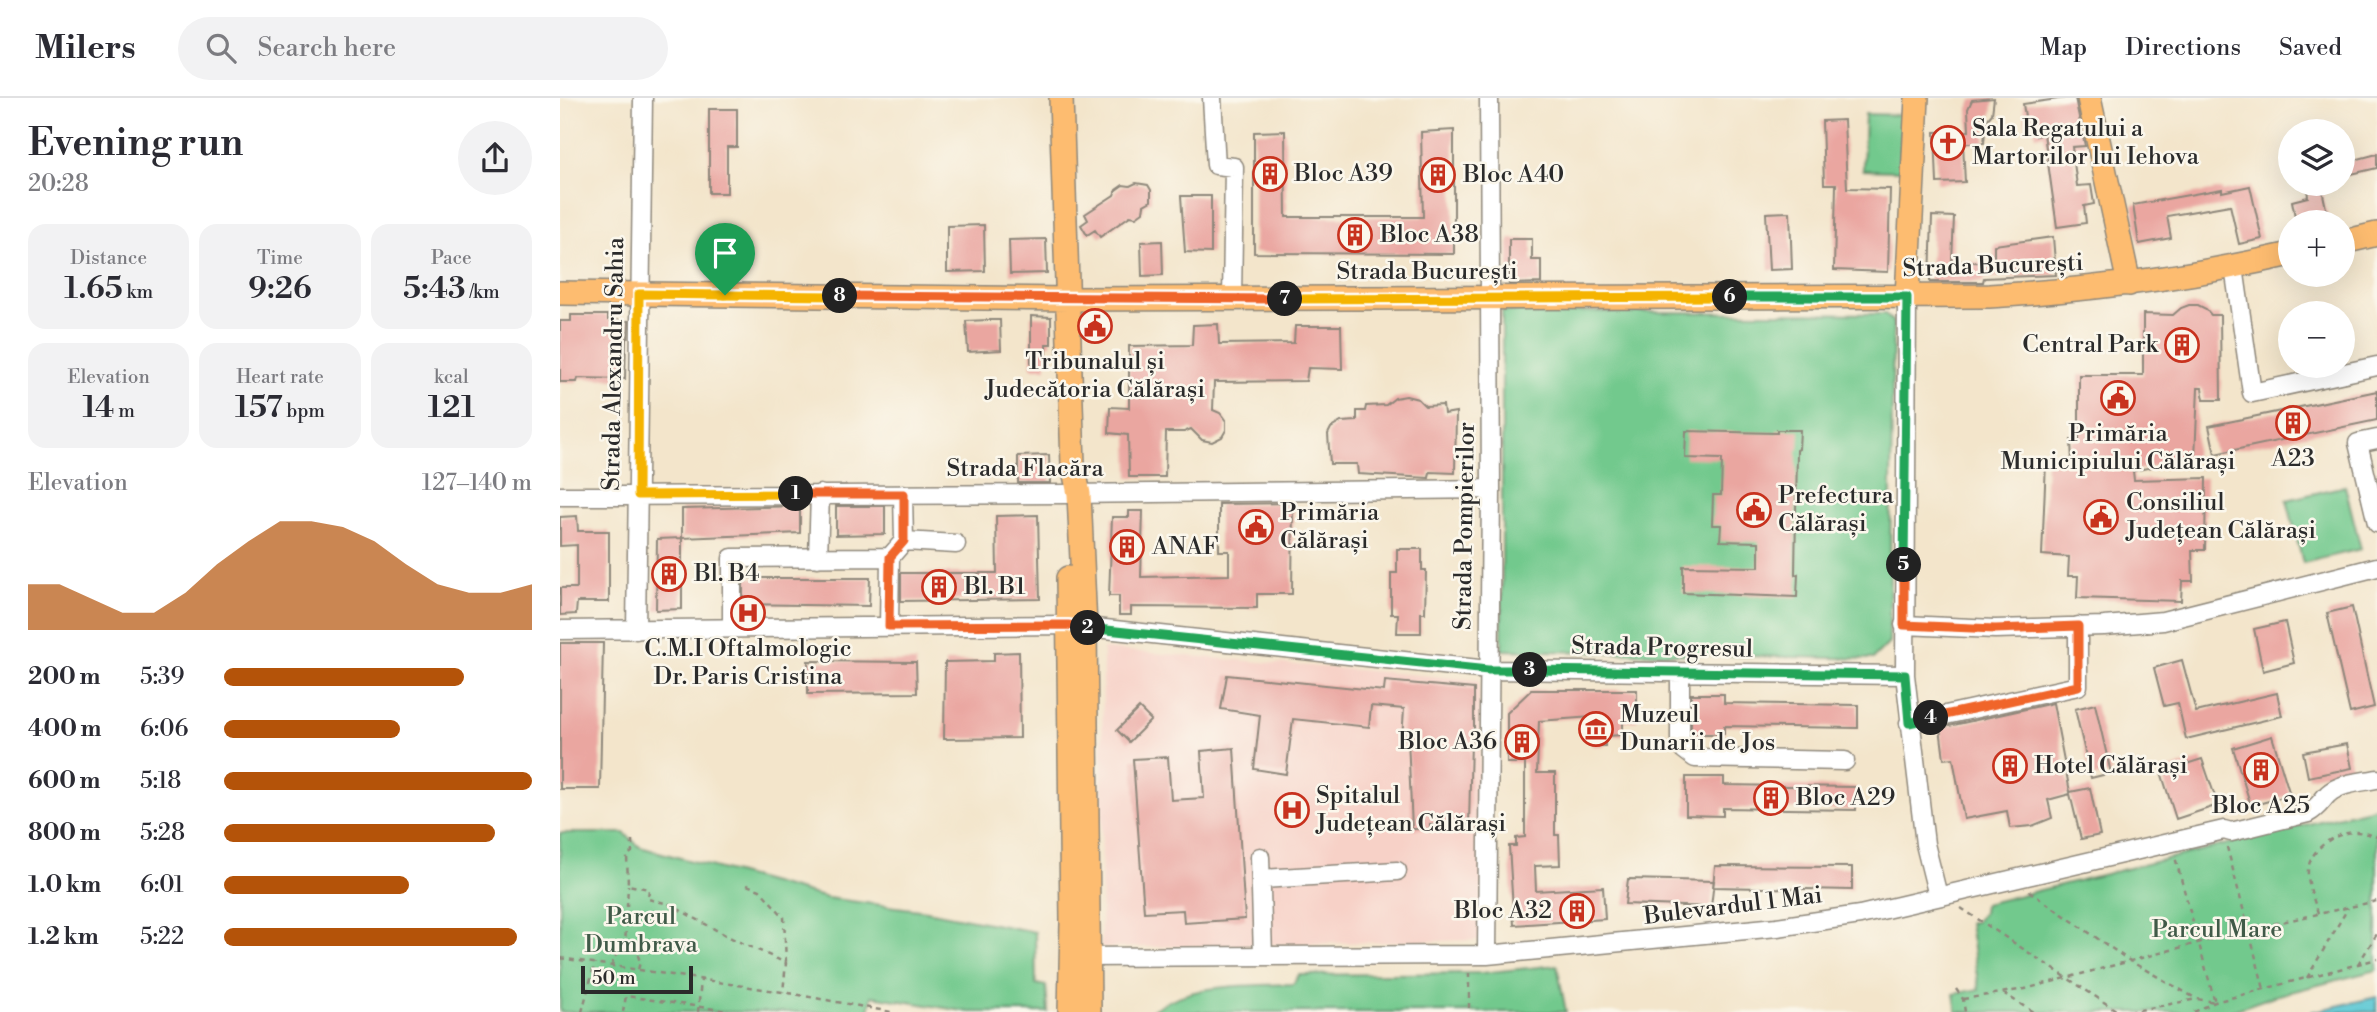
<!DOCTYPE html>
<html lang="en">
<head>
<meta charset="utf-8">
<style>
	:root { --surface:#fff; --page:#f2f2f3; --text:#2b2b33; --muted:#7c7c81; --line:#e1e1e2; --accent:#b45309 }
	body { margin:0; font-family:"Libre Bodoni",serif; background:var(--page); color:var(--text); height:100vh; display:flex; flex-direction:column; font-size:26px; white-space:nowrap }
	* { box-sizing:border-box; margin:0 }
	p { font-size:23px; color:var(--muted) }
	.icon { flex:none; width:38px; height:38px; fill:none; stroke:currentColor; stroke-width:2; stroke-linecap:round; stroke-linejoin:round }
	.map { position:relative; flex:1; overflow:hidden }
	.side { display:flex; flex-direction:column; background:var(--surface); width:560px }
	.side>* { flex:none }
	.fabs { position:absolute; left:1718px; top:21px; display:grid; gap:14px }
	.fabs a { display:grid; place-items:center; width:77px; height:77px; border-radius:50%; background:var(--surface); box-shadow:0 7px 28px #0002; font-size:35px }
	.scale { position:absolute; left:21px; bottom:18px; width:112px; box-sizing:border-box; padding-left:7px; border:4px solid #2b2b2b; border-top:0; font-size:19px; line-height:24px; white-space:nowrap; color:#2b2b2b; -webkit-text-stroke:5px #fbf7ec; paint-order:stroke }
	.pin { position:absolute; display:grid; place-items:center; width:60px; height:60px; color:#fff; margin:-72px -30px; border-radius:50% 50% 50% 0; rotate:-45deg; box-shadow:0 0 7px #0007 }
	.pin .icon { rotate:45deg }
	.km { position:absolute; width:35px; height:35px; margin:-18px; border-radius:50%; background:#222; color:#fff; font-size:19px; line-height:35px; text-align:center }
	.round { display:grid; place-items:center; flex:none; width:74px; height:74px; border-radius:37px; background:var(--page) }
	.head { display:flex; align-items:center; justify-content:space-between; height:119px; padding:0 28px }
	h1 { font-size:38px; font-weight:600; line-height:52px }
	.figures { display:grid; grid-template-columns:repeat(3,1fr); gap:10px; height:119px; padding:7px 28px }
	.figures div { display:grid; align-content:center; border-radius:18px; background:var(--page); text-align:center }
	.figures b { font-size:30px; font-weight:600 }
	.figures small { font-size:19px; font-weight:400 }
	.figures p { font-size:19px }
	.chart { height:196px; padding:14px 28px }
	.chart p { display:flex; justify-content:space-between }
	.chart svg { width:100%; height:126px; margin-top:7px; fill:var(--accent); opacity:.7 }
	ul { padding:0 28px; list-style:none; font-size:23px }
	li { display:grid; grid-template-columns:112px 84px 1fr; align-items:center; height:52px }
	li i { height:18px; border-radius:9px; background:var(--accent) }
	header { display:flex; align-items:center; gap:42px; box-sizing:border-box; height:98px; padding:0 35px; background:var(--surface); border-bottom:2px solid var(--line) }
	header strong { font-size:33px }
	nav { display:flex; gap:38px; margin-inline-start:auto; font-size:24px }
	.search { width:490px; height:63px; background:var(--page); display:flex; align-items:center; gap:18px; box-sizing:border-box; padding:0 24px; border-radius:38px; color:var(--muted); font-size:26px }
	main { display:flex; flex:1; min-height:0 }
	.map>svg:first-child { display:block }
	.built { fill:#f7d1c7 }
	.green { fill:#72c98d; stroke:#4e7a5c; stroke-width:2 }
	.water { fill:#5cc8d4; stroke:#447a80; stroke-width:2 }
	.building { fill:#eaa6a0 }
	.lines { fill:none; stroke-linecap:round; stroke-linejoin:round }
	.minor-casing { stroke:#8f887b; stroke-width:21 }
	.major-casing { stroke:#8f887b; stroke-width:26 }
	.path { stroke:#8f887b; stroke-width:2.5; stroke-dasharray:5 5; stroke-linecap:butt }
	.minor { stroke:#fff; stroke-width:18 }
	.major { stroke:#fdbc6f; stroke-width:23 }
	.split-1-casing { stroke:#fff; stroke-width:14 }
	.split-2-casing { stroke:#fff; stroke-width:14 }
	.split-3-casing { stroke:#fff; stroke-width:14 }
	.split-4-casing { stroke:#fff; stroke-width:14 }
	.split-5-casing { stroke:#fff; stroke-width:14 }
	.split-6-casing { stroke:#fff; stroke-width:14 }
	.split-7-casing { stroke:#fff; stroke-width:14 }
	.split-8-casing { stroke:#fff; stroke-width:14 }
	.split-9-casing { stroke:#fff; stroke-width:14 }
	.split-1 { stroke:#f5b400; stroke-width:9 }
	.split-2 { stroke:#f0652b; stroke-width:9 }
	.split-3 { stroke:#22a559; stroke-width:9 }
	.split-4 { stroke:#22a559; stroke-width:9 }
	.split-5 { stroke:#f0652b; stroke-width:9 }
	.split-6 { stroke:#22a559; stroke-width:9 }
	.split-7 { stroke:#f5b400; stroke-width:9 }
	.split-8 { stroke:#f0652b; stroke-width:9 }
	.split-9 { stroke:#f5b400; stroke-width:9 }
	.labels { text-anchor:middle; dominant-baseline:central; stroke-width:5; stroke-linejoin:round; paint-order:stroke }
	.poi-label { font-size:24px; fill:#2b2b2b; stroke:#fbf7ec; text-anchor:start }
	.street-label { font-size:24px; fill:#2b2b2b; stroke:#fbf7ec }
	.park-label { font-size:24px; fill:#405a48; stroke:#fbf7ec }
</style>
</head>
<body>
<header>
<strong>Milers</strong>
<div class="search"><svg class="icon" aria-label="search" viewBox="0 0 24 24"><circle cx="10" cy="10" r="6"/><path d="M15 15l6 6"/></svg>Search here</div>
<nav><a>Map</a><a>Directions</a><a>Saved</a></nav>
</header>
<main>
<section class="side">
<div class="head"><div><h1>Evening run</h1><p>20:28</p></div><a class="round"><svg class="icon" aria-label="share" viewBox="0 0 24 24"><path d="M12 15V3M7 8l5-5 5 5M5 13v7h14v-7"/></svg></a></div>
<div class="figures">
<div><p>Distance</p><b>1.65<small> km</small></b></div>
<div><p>Time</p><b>9:26</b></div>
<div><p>Pace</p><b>5:43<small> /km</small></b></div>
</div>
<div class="figures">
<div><p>Elevation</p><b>14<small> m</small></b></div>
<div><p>Heart rate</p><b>157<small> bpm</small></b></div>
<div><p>kcal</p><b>121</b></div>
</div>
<div class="chart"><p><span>Elevation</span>127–140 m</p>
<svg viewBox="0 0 160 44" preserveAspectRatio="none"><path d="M0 44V28L10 28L20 33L30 38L40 38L50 31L60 21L70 13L80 6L90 6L100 8L110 13L120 21L130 28L140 31L150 31L160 28V44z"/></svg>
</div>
<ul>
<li><b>200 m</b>5:39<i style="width:78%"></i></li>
<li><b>400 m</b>6:06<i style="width:57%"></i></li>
<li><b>600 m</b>5:18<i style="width:100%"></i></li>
<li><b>800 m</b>5:28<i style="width:88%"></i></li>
<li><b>1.0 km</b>6:01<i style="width:60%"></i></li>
<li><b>1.2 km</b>5:22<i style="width:95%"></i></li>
</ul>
</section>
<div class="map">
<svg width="1817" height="914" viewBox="0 0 1817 914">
	<rect width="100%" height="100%" fill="#fbf7ec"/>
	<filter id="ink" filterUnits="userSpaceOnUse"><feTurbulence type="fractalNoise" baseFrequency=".0143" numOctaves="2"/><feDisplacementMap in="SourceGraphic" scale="14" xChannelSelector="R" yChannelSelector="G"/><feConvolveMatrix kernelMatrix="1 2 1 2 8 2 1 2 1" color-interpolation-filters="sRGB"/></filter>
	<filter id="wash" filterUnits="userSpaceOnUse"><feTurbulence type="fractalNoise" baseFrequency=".00686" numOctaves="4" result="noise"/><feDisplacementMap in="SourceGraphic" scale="28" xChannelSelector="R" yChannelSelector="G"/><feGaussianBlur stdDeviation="1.57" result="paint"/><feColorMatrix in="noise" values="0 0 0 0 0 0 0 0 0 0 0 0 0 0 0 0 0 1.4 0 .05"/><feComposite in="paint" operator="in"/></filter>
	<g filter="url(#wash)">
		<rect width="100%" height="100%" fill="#f3e5cb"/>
		<!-- built -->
		<path class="built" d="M543 551 919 582 923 842 541 850Z"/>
		<!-- green -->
		<path class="green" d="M1305 16 1342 17 1340 73 1303 72Z
			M942 213 1325 216 1333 224 1329 545 1313 561 942 552Z
			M1785 388 1801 451 1743 465 1727 402Z
			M1817 709V872L1711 899 1669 914H1397L1394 896 1419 891 1409 824H1415L1423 815 1424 806Z
			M0 735H64L80 749 267 800 367 813 475 834 476 886 486 888 488 914H409L312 898 309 914H0Z
			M997 867 1006 914H590C631 884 685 888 733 886L739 877 921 875Z"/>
		<!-- water -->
		<path class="water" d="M1817 899V914H1750Z"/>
		<g id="blocks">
			<!-- building -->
			<path class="building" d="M1434 0 1432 16 1426 23 1424 45H1403L1405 84 1377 85 1375 34 1409 33 1408 11 1412 2Z
				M1505 0H1515L1525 48 1512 49 1517 88 1531 87 1534 106 1524 108 1526 125 1497 129 1484 36 1476 38 1475 31 1467 32 1463 6Z
				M149 11H177V49H167V95H149Z
				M1284 22 1287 90 1330 91 1328 174 1274 172 1276 86H1264L1262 23Z
				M894 32V156L694 155V34L725 33 726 119H863L861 34Z
				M1817 56V70L1783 78V65Z
				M576 85 588 87 591 92V103L584 107 583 114 576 119 570 118 540 139 535 132 527 137 521 127 528 122 525 116 554 97 556 92 563 87 570 88Z
				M1761 87 1769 124H1736L1732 103 1748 99 1747 90Z
				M1690 88 1702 141 1679 146 1670 107 1607 118 1611 140 1579 146 1573 107 1662 91V94Z
				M621 98H651V155L625 154Z
				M1230 114 1232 171 1209 172 1206 115Z
				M1372 118 1394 119 1392 163 1434 165V147L1493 139 1496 177 1424 180 1423 184H1370Z
				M424 127 425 173 387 174V128Z
				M486 141 487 175 450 176 449 142Z
				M949 141H972V162H981V185L949 186Z
				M602 143 603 177 582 178 581 144Z
				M1629 207H1638L1646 211 1651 217H1660L1661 302H1644L1642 290H1638L1635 360 1573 373 1574 382 1646 380 1645 452H1632L1633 483H1622L1621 503 1517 500 1518 478H1508L1509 459 1482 457 1486 364 1512 365 1511 342H1519V277H1583V216L1613 217 1621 210Z
				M11 217H48V222L69 223 68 240H66L65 281 18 280 17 284H0V223H11Z
				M471 218 491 219V246H486V270H471Z
				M429 222H440L441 252 408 254 406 223Z
				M658 226 659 246 734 245 735 228H781L782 271 748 270 746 283 654 284 653 312 660 315 666 323V332L662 339 652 344 642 342 631 331 624 334H606L605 379H569L568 337 549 335 550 309 569 310V248L632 247 633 227Z
				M1817 293V322L1655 356 1649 328Z
				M846 298 858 301 865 308 883 307 884 316 896 314 895 375 870 374 869 380 798 376 797 366H770L768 336 771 330 781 324 797 323V313H805L806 308 826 307 835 300Z
				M1217 332H1240L1239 351 1237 352 1235 477 1238 476 1237 499 1123 495V468L1199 469V444L1160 443 1161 427H1152L1153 397H1161L1162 361 1125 360 1126 333 1217 335Z
				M489 357 490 385H458V358Z
				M733 405 732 496H697V510L571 509V517H559V498H549L552 419H569V413H583L581 479 669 477V453H659V406Z
				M240 408V435L122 440V411Z
				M276 408H325V436L276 437Z
				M478 417 480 501 341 503V475H437L436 418Z
				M17 418 18 433H49V504H17L16 516 0 517V490H17V447L0 448V419Z
				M122 440V511L96 512 97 441Z
				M837 451H862V472H866L865 515H861V535H837L838 516H831V475H837Z
				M183 480H310L309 508 183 506Z
				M1792 509 1814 609 1790 615 1767 515Z
				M1725 524 1734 565 1703 573 1694 531Z
				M0 545H43L40 691H0Z
				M459 554 460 640 384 641 385 564 434 563V555Z
				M1622 562 1636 614 1717 595 1722 618 1626 641 1618 605 1604 608 1594 570Z
				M248 563 356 564 357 595 248 596Z
				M667 577 824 593 825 583 914 591V642H911L909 727H870V731H852L848 640 842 641 844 611 811 608 809 629 733 621 726 676 694 671 700 617 661 611Z
				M971 592H1077V623H1063V637L1045 638V648H1032V619L979 623 977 675H995V737H999L1000 767 975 768 976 793 1043 789 1045 821 954 827 949 748H956V740L965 739V665H947V615Z
				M1131 596H1164V605L1298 607V630L1164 628V636H1131Z
				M1493 605 1510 694 1530 690 1540 737 1521 741 1510 696 1488 702 1492 720 1472 728 1450 730 1447 713 1404 721 1393 660 1384 661 1380 630Z
				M1535 606 1551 675 1531 680 1515 611Z
				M579 610 591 622 569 644 557 632Z
				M1712 638 1730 697 1691 708 1673 650Z
				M1787 646 1792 670 1748 679 1743 654Z
				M674 650 685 821 624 825 623 812 584 814 573 661 608 659 611 702 644 700 641 653Z
				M1642 661 1658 707 1616 721 1601 674Z
				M1126 679H1164V687L1296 689V712L1163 710V718L1126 717Z
				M1155 768 1292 769V792L1153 789Z
				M1068 781 1154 783 1151 809 1065 806Z"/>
		</g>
	</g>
	<g filter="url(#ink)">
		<use href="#blocks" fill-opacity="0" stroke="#8f887b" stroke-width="2"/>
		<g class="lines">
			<!-- minor casing -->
			<g class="minor-casing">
				<path id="minor" d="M652 0 656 67 674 69 672 201
					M1674 169 1692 295 1817 268
					M1347 199 1345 577 1365 746 1378 798
					M1817 341 1798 345 1817 425
					M0 398 508 396 931 391
					M344 443 396 446
					M258 460 260 396
					M1344 527 1435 531 1544 528 1603 523 1817 469
					M329 528 330 459 344 443 343 396
					M172 530V460L330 459
					M0 532 508 527 928 572 1345 577
					M76 532 83 0
					M1120 575V641L1122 650 1135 660 1285 663
					M1349 625 1518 588V528
					M700 759 703 858
					M701 781 837 773
					M927 857 931 391 929 0
					M516 859 927 857 1217 829 1300 817 1664 732 1671 734 1748 715C1758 710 1761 703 1768 696 1780 685 1802 684 1817 681"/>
			</g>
			<!-- major casing -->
			<g class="major-casing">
				<path id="major" d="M501 0 513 367 519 396 525 529 529 914
					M1529 0 1569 186
					M1783 144 1817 136
					M0 195 509 201 1429 198C1531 192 1631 179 1731 156
					M1347 199 1357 0
					M508 480 512 825 510 914"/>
			</g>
			<!-- path -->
			<path class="path" d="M72 742V754L67 758 68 787 89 791 88 801 109 806 169 839 226 865 223 894
				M1667 749 1704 891
				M187 787 200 792 224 819 226 865
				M1469 793 1570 863 1637 901
				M1401 810 1559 914
				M1758 815C1754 802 1747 786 1748 772 1750 751 1775 734 1796 734 1803 734 1810 737 1817 739
				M65 849 68 787
				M0 860 223 894 331 914
				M1798 866 1817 836
				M52 868 54 859 65 849 77 854 80 864 78 872
				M909 875V914
				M1747 880 1788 810
				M1396 891 1403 901 1405 914
				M1443 895 1473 914
				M1403 901 1465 891 1690 831 1817 803
				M22 914 35 865
				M63 914 66 898 174 914
				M138 914 141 882
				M1569 914 1637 901 1655 904 1615 759
				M1634 914 1655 904 1817 861"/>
			<!-- minor -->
			<use href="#minor" class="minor"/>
			<!-- major -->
			<use href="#major" class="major"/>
		</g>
	</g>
	<g class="lines" filter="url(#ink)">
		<!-- split-1 casing -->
		<g class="split-1-casing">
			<path id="split-1" d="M165 197 79 196 78 397 236 396"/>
		</g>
		<!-- split-2 casing -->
		<g class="split-2-casing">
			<path id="split-2" d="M236 396H344V443L330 459 329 528 508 527 528 530"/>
		</g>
		<!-- split-3 casing -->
		<g class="split-3-casing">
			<path id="split-3" d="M528 530 928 572H970"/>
		</g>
		<!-- split-4 casing -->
		<g class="split-4-casing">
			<path id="split-4" d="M970 572 1345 577 1349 625 1371 620"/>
		</g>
		<!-- split-5 casing -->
		<g class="split-5-casing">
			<path id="split-5" d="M1344 467V527L1435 531 1518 528V588L1371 620"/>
		</g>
		<!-- split-6 casing -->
		<g class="split-6-casing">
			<path id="split-6" d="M1170 199H1347L1344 467"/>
		</g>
		<!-- split-7 casing -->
		<g class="split-7-casing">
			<path id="split-7" d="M725 201 1170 199"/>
		</g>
		<!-- split-8 casing -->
		<g class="split-8-casing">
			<path id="split-8" d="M280 198 725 201"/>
		</g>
		<!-- split-9 casing -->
		<g class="split-9-casing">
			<path id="split-9" d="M165 197 280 198"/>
		</g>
		<!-- split-1 -->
		<use href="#split-1" class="split-1"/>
		<!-- split-2 -->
		<use href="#split-2" class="split-2"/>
		<!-- split-3 -->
		<use href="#split-3" class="split-3"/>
		<!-- split-4 -->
		<use href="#split-4" class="split-4"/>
		<!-- split-5 -->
		<use href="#split-5" class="split-5"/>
		<!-- split-6 -->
		<use href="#split-6" class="split-6"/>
		<!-- split-7 -->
		<use href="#split-7" class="split-7"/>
		<!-- split-8 -->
		<use href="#split-8" class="split-8"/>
		<!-- split-9 -->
		<use href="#split-9" class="split-9"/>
	</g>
	<!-- icons -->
	<defs>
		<g id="church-ring" transform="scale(1.75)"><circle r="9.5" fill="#fbf7ec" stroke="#c8321e" stroke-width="1.5"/><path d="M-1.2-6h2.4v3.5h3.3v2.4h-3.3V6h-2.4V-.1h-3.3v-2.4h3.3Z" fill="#c8321e"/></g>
		<g id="building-ring" transform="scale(1.75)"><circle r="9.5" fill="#fbf7ec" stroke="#c8321e" stroke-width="1.5"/><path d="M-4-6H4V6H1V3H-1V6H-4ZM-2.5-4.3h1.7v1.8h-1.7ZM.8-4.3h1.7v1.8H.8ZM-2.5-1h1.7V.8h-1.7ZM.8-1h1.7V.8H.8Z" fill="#c8321e"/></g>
		<g id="civic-ring" transform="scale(1.75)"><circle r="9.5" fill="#fbf7ec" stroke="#c8321e" stroke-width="1.5"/><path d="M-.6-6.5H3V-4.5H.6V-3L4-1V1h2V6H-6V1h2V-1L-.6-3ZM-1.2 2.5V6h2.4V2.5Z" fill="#c8321e"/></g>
		<g id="hospital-ring" transform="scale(1.75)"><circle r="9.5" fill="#fbf7ec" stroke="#c8321e" stroke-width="1.5"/><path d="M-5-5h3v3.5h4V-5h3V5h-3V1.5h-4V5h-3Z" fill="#c8321e"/></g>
		<g id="museum-ring" transform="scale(1.75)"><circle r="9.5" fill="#fbf7ec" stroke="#c8321e" stroke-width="1.5"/><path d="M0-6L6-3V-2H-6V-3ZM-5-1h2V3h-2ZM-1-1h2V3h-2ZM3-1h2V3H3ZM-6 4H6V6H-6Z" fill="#c8321e"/></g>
	</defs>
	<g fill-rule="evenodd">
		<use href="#church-ring" x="1388" y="45"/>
		<use href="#building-ring" x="710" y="76"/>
		<use href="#building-ring" x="878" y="77"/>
		<use href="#building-ring" x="795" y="137"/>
		<use href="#civic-ring" x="535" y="228"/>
		<use href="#building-ring" x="1622" y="247"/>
		<use href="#civic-ring" x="1558" y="300"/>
		<use href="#building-ring" x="1733" y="325"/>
		<use href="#civic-ring" x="1194" y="412"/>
		<use href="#civic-ring" x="1541" y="419"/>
		<use href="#civic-ring" x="696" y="429"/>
		<use href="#building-ring" x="567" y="449"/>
		<use href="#building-ring" x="109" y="476"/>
		<use href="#building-ring" x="379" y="489"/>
		<use href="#hospital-ring" x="188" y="515"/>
		<use href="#museum-ring" x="1036" y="631"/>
		<use href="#building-ring" x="962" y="644"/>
		<use href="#building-ring" x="1450" y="668"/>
		<use href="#building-ring" x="1701" y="672"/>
		<use href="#building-ring" x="1211" y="700"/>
		<use href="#hospital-ring" x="732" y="712"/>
		<use href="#building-ring" x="1017" y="813"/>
	</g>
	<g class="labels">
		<!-- poi labels -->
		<g class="poi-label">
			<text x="1412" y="31">Sala Regatului a<tspan x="1412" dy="28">Martorilor lui Iehova</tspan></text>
			<text x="734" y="76">Bloc A39</text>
			<text x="903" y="77">Bloc A40</text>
			<text x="820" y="137">Bloc A38</text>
			<text x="1598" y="247" text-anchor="end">Central Park</text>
			<text x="535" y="264" text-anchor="middle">Tribunalul și<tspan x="535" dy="28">Judecătoria Călărași</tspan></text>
			<text x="1558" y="336" text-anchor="middle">Primăria<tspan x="1558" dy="28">Municipiului Călărași</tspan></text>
			<text x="1733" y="361" text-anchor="middle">A23</text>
			<text x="1218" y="398">Prefectura<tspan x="1218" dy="28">Călărași</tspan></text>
			<text x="1566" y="405">Consiliul<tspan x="1566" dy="28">Județean Călărași</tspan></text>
			<text x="720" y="415">Primăria<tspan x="720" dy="28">Călărași</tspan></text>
			<text x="592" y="449">ANAF</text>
			<text x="134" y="476">Bl. B4</text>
			<text x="404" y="489">Bl. B1</text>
			<text x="188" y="551" text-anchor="middle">C.M.I Oftalmologic<tspan x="188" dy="28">Dr. Paris Cristina</tspan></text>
			<text x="1060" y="617">Muzeul<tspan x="1060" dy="28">Dunarii de Jos</tspan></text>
			<text x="937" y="644" text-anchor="end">Bloc A36</text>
			<text x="1474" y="668">Hotel Călărași</text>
			<text x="756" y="698">Spitalul<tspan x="756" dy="28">Județean Călărași</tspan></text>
			<text x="1236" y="700">Bloc A29</text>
			<text x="1701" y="708" text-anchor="middle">Bloc A25</text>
			<text x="992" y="813" text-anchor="end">Bloc A32</text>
		</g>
		<!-- street labels -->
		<g class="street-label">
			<text transform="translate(1433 168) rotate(-2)">Strada București</text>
			<text x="867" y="174">Strada București</text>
			<text transform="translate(54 266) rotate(-89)">Strada Alexandru Sahia</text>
			<text x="465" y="371">Strada Flacăra</text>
			<text transform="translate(905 428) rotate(-89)">Strada Pompierilor</text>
			<text transform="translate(1102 550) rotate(1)">Strada Progresul</text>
			<text transform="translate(1173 808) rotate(-7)">Bulevardul 1 Mai</text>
		</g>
		<!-- park labels -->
		<g class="park-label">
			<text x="81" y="819">Parcul<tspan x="81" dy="28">Dumbrava</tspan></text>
			<text x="1657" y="832">Parcul Mare</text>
		</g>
	</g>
</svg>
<div class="fabs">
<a><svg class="icon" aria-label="layers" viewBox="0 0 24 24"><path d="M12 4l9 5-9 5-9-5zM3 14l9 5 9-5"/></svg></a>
<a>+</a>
<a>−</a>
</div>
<div class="scale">50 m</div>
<div class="pin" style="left:165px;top:197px;background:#1e9e55"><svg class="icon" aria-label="arrive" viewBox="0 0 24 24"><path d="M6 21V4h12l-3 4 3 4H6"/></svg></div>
<b class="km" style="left:236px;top:396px">1</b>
<b class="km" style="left:528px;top:530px">2</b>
<b class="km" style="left:970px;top:572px">3</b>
<b class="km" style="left:1371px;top:620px">4</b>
<b class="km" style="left:1344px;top:467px">5</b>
<b class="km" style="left:1170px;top:199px">6</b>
<b class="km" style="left:725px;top:201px">7</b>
<b class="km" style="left:280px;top:198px">8</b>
</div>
</main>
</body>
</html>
